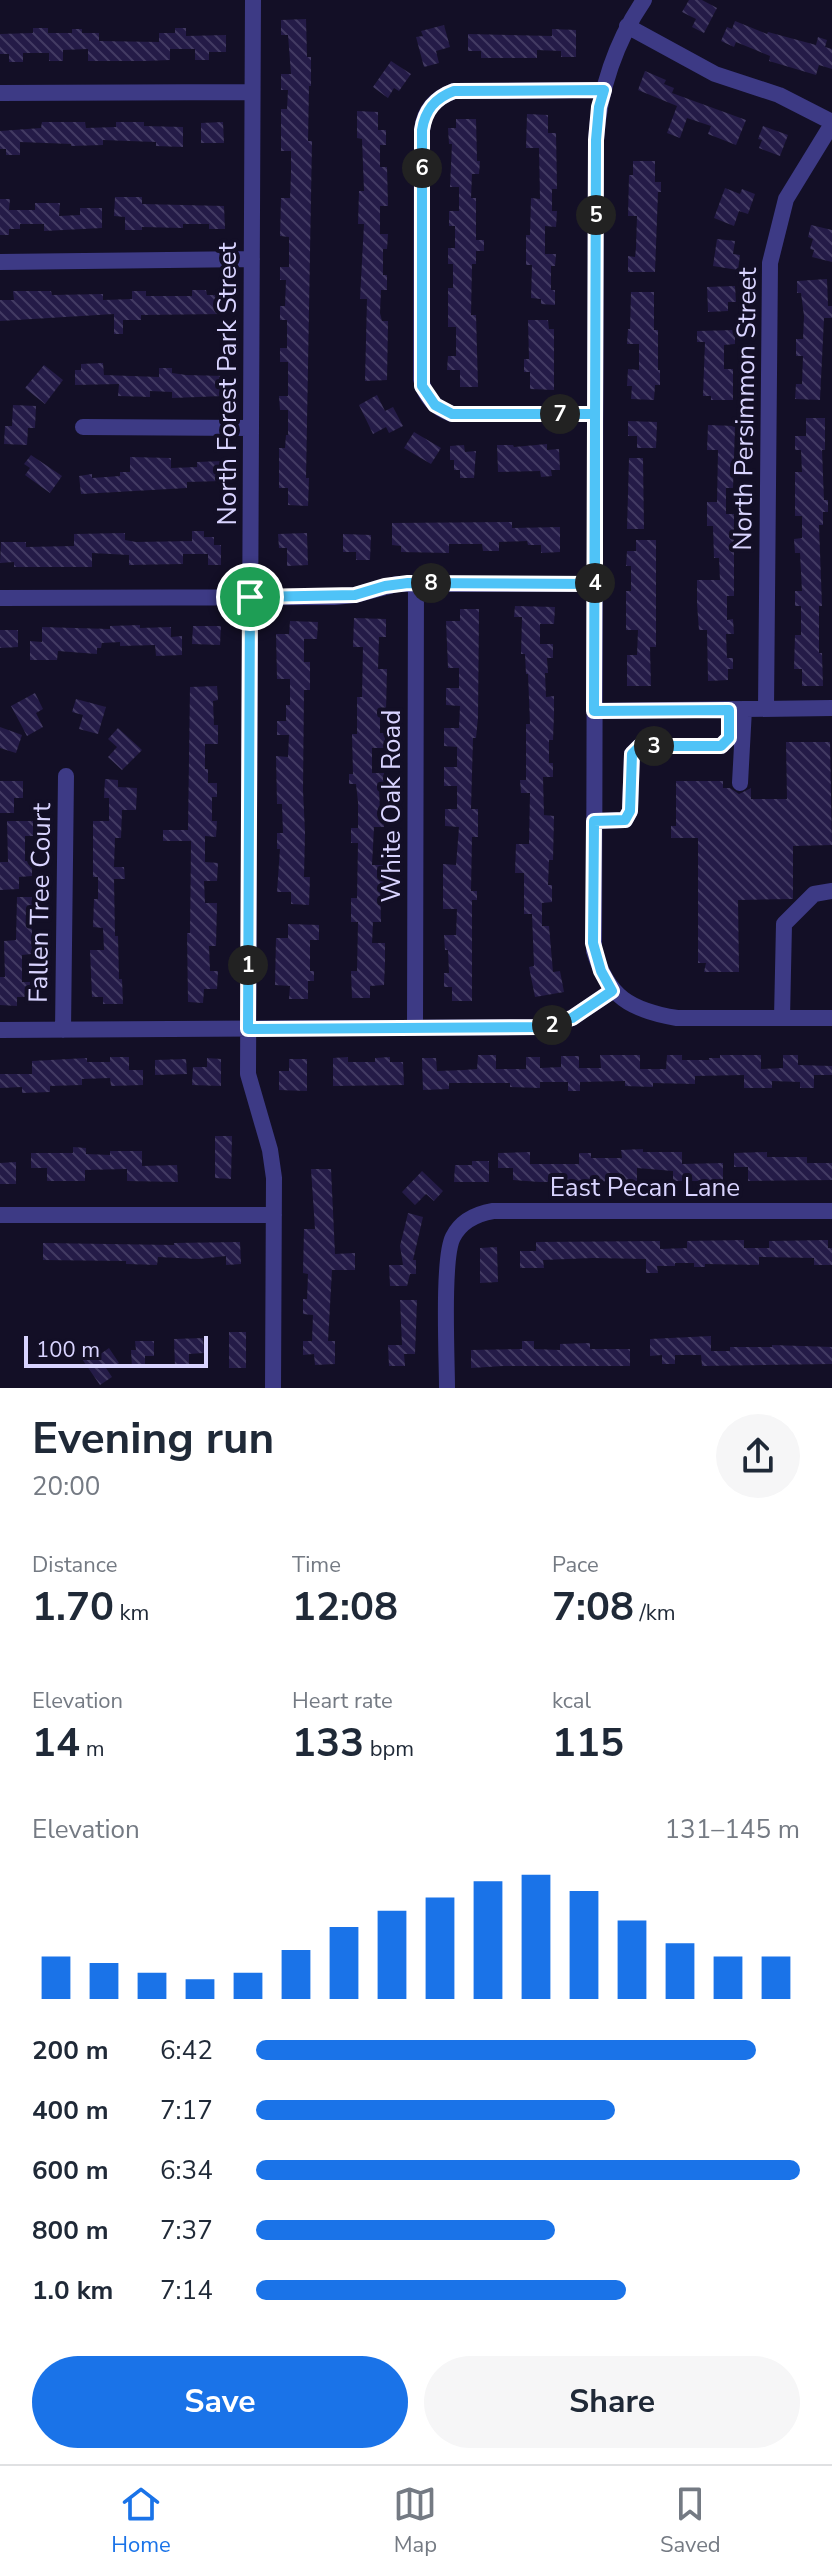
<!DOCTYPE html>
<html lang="en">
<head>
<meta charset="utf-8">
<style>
	:root { --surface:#fff; --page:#f6f6f7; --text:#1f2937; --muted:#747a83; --line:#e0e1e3; --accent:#1a73e8 }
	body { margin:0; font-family:"Nunito Sans",sans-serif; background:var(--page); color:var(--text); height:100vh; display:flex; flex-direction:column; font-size:30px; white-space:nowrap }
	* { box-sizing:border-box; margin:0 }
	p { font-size:26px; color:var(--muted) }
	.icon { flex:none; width:44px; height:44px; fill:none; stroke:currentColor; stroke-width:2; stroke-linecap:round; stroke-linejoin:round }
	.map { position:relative; height:1388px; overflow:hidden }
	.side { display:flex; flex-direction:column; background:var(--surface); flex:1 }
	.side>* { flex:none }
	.scale { position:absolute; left:24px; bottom:20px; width:184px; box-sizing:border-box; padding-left:8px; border:4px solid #d9d4ff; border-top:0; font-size:22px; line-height:28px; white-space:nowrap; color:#d9d4ff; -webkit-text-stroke:6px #130f26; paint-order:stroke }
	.pin { position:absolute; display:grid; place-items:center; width:68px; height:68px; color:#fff; margin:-34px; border:4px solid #fff; border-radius:50%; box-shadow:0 2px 8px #0007 }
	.km { position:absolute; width:40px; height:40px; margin:-20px; border-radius:50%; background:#222; color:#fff; font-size:22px; line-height:40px; text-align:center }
	.round { display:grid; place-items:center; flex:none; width:84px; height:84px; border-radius:42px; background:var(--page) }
	.headline { display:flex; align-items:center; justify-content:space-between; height:136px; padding:0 32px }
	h1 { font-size:44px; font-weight:700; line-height:60px }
	.stats { display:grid; grid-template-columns:repeat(3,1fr); gap:12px; height:136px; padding:8px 32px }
	.stats div { display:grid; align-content:center }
	.stats b { font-size:40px; font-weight:700 }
	.stats small { font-size:22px; font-weight:400 }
	.stats p { font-size:22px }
	.chart { height:224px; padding:16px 32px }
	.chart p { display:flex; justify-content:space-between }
	.chart svg { width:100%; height:144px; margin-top:8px; stroke:var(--accent); stroke-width:6 }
	.action { display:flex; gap:16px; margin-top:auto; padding:16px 32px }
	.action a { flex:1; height:92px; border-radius:48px; background:var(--accent); color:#fff; font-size:32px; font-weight:700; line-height:92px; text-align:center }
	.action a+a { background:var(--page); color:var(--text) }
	ul { padding:0 32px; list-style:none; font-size:26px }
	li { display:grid; grid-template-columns:128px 96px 1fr; align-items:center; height:60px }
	li i { height:20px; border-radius:10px; background:var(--accent) }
	.tabs { display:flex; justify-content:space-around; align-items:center; height:112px; border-top:2px solid var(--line); background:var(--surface); font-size:22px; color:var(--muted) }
	.tabs a { display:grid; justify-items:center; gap:4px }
	.tabs .current { color:var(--accent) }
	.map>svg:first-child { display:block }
	.building { fill:url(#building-back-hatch) }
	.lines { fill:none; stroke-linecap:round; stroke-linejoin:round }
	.minor { stroke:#3d3a85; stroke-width:16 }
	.route-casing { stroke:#fff; stroke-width:16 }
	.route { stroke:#4fc3f7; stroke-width:10 }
	.labels { text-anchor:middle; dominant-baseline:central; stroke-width:8; stroke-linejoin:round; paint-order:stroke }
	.street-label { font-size:26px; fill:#d9d4ff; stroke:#130f26 }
</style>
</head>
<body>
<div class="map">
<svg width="832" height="1388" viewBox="0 0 832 1388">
	<defs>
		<pattern id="building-back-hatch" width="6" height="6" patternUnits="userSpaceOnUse" patternTransform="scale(2)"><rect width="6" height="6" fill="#241b47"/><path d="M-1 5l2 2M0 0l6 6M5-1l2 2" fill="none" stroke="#433b63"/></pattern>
	</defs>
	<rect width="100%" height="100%" fill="#130f26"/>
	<!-- building -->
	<path class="building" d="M689 0H702L717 8 704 33 692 27 696 19 682 12Z
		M306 19 307 57H311V86H309L308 141H312L306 478H309L308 506 288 505V488H279V448H285L286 435H288V410H280L279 396H288V362H280V348H287V320H280V306H285L286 280H280V267H289V237L280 236 281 198H290L291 173V151H281V109H287L288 90H281V74H291L288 35H281V20Z
		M735 21 767 34 768 32 816 45 818 37 827 40 825 47 832 49V69L819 65 816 75 769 61 770 56 736 42 734 47 721 41 727 27 732 29Z
		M444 25 450 47 436 51 439 63 424 67 416 37 423 36 421 31Z
		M33 28H48V33H72V29H82V33H99V41L159 42V33H175V28H186V36L226 35V52H209V60H195V49H170V60L144 61H88V49L63 50V61H49V53H23V62H9V54H0V34L33 33Z
		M552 29 576 30V57H561V51L537 50V58H481V51H468V34L552 36Z
		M391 61 411 74 399 91 394 88 388 98 373 87Z
		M645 71 666 80 664 84 674 88 672 93 746 120 736 145 708 134 711 126 687 118 680 138 667 133 677 106 638 90Z
		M357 111 378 112V130H386V145H380V167H387L388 206H380V234H388L387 249H383V275H387V290H381L380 313 382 321H388L387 380 365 381 367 299H360L364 224H358L359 191H364L362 139 357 138Z
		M527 114 548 115V133H556L557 189H552V211H557L556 227 545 226V254H556L555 266H551V290H555V305L541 304V299L531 298 532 265H526V235H530L531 198 540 199 539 148H526Z
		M456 119H476L477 161H480L479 174H472L471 198H476V240H484V251H476V264H472L471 315H476L478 387H460V370H447L448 356H456V327H448V288H453V264H448V248H455V226H449V211H459V187H450L452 144H449L448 128H456Z
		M42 122H85L86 128 116 127V122H144V126L183 127V147L156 146V142L103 140V145L71 146V144L20 142V155H6V149H0V131L41 128Z
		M223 122 224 143H201V123Z
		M763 126 788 135 780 156 759 148 762 140 758 139Z
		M633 161H655V182H661V192H658L655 272H628V256L635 257 636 248 637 216H628L629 175H633Z
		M725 188 740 194 742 189 755 194 748 214 739 211 734 226 714 218Z
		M115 197H142V204L224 206 225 229H209V224H183V228L142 227V230H125V217L114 216Z
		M0 199H10L9 210H35V203H60L59 216 80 215V208H102V228L44 231V224H20V229H9V235H0Z
		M811 225 832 230V262L812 257 814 250 810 249 813 239 808 237Z
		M717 239 735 241 733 254 740 255 738 270 713 266Z
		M827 279 828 306H832V318H824L820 400 795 399 796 384H802L803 356H796V339H803L804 316 801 293H797V281Z
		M735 286 736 302H728V311L708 312 707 287Z
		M192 290H206L207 295H224V314L141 315V320H123V334H114V314L0 321V300H14L13 291H51L52 295 103 294V300L132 299V291H146V296H192Z
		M631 292H654V330H658V370H660V385H655L654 400 631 399 632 386H627L628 369 639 370V344H627L628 329H630Z
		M528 320H548L549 329H554V390L530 389V372H524V359H529Z
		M735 330V344L724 345V369H733V400H711V396H703L705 342H697V331Z
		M103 363 104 375 159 377V368H172V373L186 375 224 376V396L172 398V392L150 391V397L118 396 119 384 75 385V370H81V364Z
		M44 365 63 380 45 404 25 388Z
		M377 395 385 411 393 407 403 426 389 433 386 427 373 434 359 405Z
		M13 405 36 406 35 428H28L27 445 4 444 5 426H12Z
		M806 418H825V450H822L824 500H828V512H823V525H819L822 606H819V653H822L823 686H802V669H794L795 635H801V606H795V591H802L800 553H795L794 539 802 538V516H795V472H802L801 450H795V436H806Z
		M628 421 657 422 656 448H637V436H628Z
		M708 425 735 426 733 488H726V514H734V596H727V620L733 619 734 634H726L727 658H733V669H728V680L708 681 707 630H699L697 604V580H720L719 558H714L713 526H707V502H717L718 450H707Z
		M414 432 441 448 431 464 404 448Z
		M547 444V450L559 449 560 470H551L552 476 541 477 540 471 498 472 497 445H513L514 447Z
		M464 445 465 452 476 451 474 478H460V470H454V460H450V446Z
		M31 455 62 476 50 493 25 475 30 468 24 464Z
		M130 457 171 458V468L197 467V462L223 461V481L187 482V488L81 494 79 476 92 474V478L120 476V472H130Z
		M629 458H643L644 529H627Z
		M512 522V528L560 527V552L541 553V545H528L527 541 499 542V551H483L482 544H449V553L401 552V546L392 545V523Z
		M192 531H204V537H214V545H221V565H208V554H183V564L129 565V555L92 553V567H14V562L0 563 1 542H26V547L74 546V534L125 533V540L136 542 192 541Z
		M307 533 308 565 287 566V548H279L278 534Z
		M343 534 371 535 370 560H356V552H343Z
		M636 540H656V647H650L651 686H627V655H637L638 630H626V591H631V566H626L627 551H636Z
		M515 606 555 607 554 624H540V644H553V658H547L548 673H545L546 697 554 696V714L553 740H549V763H553V777H543L544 815 554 816 553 860H549L548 885H552V902L542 903V926H549L553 972 560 971 564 992 535 997 529 967 534 966 532 914H524V873H515L516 844H529L530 793H521L520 780H526V724H530L528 674H526L525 654H521L522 617H514Z
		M460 609H479L478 717 476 738H473L471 809H478V837H472L471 891H477V900H472V1001H452V987H444V973H449L448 950H445L444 935H456L457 909H443V864L456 865 459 827 445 826V809H457V786H444V767H457V747L444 746V728H459L460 706 446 705V688H459V668H448L446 621H460Z
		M354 618 386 619V637H379L378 669H387L386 710H380V733H385V748H372V773H384L385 787H379L380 813H384V827H374L372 865H385V883H380L381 922H373L372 943H385V962L384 985 370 986V998H352L351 971H357L358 922H351V898H357L358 843H351V828H358V802L356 784H349V774H353L352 734H357V697H362L363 647H353Z
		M290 621 318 622 317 639H304V662H310V690H304L303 790 305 833 304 877H310L309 905 291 904V892H277L280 849H277V833H283L282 804H277L276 756 288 757 289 735H277V721H286V705H290V679H277L276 634H289Z
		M140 625V628L171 627V637L182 636V655L156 656 155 645 120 646V642L102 643 101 648H97V654L58 651 57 660H30V641L42 642V627L110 629V626Z
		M193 626H221L220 645 192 644Z
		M0 630H18V647L0 648Z
		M217 686 218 700 213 701 214 725H218V744H205V769H208V783H217V797H212V821H217L216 837 205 836V862L218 863 217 881H204L205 903H217L216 946H209L210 971H218L217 989H204L203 1003 188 1002 187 933H190L191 841H163V830H188L190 687Z
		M35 693 43 709 36 713 43 727 27 736 11 706Z
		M76 699 106 707 98 734 79 729 83 715 72 712Z
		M0 727 22 735 16 753 0 748Z
		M118 728 142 750 122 770 108 757 117 747 108 739Z
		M786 742H830L832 845 793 846V899L738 900 739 972H704L706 963H698V838H671V826H676V781H723V788H730L739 794 751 788V799H787Z
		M105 779 118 780V787L137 788 136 810H122L121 838H115L114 867H124L125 879H114L115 936H118L119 979H122L123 1004H103V997H92L90 950H104L103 928 93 927 94 899H98V877H93V821H109V798H104Z
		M0 781H23V798H14V813H0Z
		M7 821H33V836H25V861H32V876L19 877V889L0 890V862H8Z
		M17 897H32V954L22 955V982H30L29 997H17V1006L0 1005V977H5L4 941 16 940Z
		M288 924 319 925V940H310V971H314V981H308V999H289L290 986 275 985 276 938H288Z
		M478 1055H496V1069H526V1057H540V1068L561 1067V1056H579V1068H601L600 1055H640V1069H666L667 1055H682V1060H709V1058H720V1055H761V1069L783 1068V1055H798V1065L832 1066V1075H814V1088H800V1082L772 1081V1088H744V1075L695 1076V1084L653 1083V1087L625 1086V1081L580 1082V1091H568V1082H540V1088L510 1087V1083H449V1089L423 1090 422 1058H436L437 1071 464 1070 477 1069Z
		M110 1057H129V1070H143V1085L111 1086 110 1078 82 1079V1085L50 1086V1092L22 1093V1087L0 1088V1074H32V1061L87 1058V1062H110Z
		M348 1057V1062H375V1058L390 1057V1062H403L404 1085 333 1086V1058Z
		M207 1058 221 1059V1086L192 1085 193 1067H207Z
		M186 1059 187 1074 155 1075V1060Z
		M289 1059H307V1091L279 1090V1071H289Z
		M215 1136H232L231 1179 215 1178Z
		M73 1147 86 1148V1154L110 1155V1151H142V1166L177 1165 178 1182 127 1181V1169L85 1170V1181H47V1168H31V1153H73Z
		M643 1149V1152H682V1164L723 1163V1181H673V1171L637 1168V1181L540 1182 513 1180V1168H498V1153L530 1152V1164H579V1153H591V1158H622L621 1150Z
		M767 1152V1157H807V1163H832V1180L748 1181V1167H734V1153Z
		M472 1161H489V1182H454L455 1165H472Z
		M16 1162V1184H0V1163Z
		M311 1169H331L335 1254 355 1253V1270H332L328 1341H335V1364L315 1365 314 1354 303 1355V1341H312L313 1315 303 1314V1299H307L308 1274 303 1273 304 1229H315Z
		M422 1171 443 1191 434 1201 426 1194 415 1205 402 1192Z
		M408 1213 423 1217 413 1260H416V1274H410L407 1286H390L389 1265H403L400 1246Z
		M744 1240V1248H769V1241L828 1240V1248H832V1265H814V1258L759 1257V1265L705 1264V1267H694V1263H675V1266H657L658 1273H646V1259L593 1258 543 1260 544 1268H520V1251H536V1242L660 1241V1249L687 1248V1241Z
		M240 1242 241 1264 226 1265V1256L199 1259 158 1257 157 1265 126 1264V1261L43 1260V1243L174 1245V1243Z
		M497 1247 498 1282 480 1283V1248Z
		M400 1300H417L415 1354H404L405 1366H389L388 1345H402Z
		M229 1332H246V1368H229Z
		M711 1336V1351H730V1347H772V1345L832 1347V1364L702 1366 701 1355H675V1364H662V1355L650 1356V1339Z
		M203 1338 204 1353 189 1354V1367H175L174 1339Z
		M135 1341H154V1356H145V1367L132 1368 131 1350H136Z
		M522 1341H534V1349L560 1350V1344L590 1343V1349H630V1366H503L471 1368V1350L522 1349Z
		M109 1348 119 1363 112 1368H106L112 1377 100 1385 82 1359 96 1350 99 1355Z"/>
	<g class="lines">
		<!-- minor -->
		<path class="minor" d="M253 0 248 1074 270 1150 274 1178 273 1388
			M644 0C616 41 599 91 596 140L594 951C608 997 630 1010 677 1018H832
			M627 26 715 74 779 95 832 122
			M0 93 252 92
			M0 262 252 259
			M595 414H452C435 408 425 398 421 379L422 130C424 110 435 98 454 91L604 90
			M83 427 251 428
			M0 598 334 597 355 595 397 584H595
			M766 709 770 263 786 199 832 124
			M594 711 832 708
			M740 783 744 709
			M594 821 625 820 630 811 632 754 640 746H721L729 738V710
			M782 1018 784 924 814 894 832 891
			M415 1028 416 583
			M0 1030 541 1027 572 1018 612 991
			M63 1030 66 776
			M0 1215H274
			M447 1388C447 1359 442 1258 453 1237 461 1221 476 1214 493 1211H832"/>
	</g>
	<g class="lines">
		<!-- route casing -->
		<g class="route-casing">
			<path id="route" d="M250 597 248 1029 541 1027 572 1018 612 991 601 971 593 943 594 821 625 820 630 811 632 754 640 746H721L729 738V710L594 711 596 140 599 107 604 90 454 91C435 98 425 110 422 130V386L435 405 452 414H595V584L408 583 385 586 355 595 250 597"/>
		</g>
		<!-- route -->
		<use href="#route" class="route"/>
	</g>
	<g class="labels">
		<!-- street labels -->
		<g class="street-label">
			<text transform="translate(227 384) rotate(-90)">North Forest Park Street</text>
			<text transform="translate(745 409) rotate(-89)">North Persimmon Street</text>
			<text transform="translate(391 806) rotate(-90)">White Oak Road</text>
			<text transform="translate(40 903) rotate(-89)">Fallen Tree Court</text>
			<text x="645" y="1187">East Pecan Lane</text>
		</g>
	</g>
</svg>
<div class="scale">100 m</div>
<div class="pin" style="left:250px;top:597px;background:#1e9e55"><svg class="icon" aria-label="arrive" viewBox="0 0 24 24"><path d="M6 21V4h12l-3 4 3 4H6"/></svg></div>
<b class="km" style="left:248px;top:965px">1</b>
<b class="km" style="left:552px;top:1025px">2</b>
<b class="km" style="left:654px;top:746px">3</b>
<b class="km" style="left:595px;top:583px">4</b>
<b class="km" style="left:596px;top:215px">5</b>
<b class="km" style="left:422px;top:168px">6</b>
<b class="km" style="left:560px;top:414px">7</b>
<b class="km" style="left:431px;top:583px">8</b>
</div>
<section class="side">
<div class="headline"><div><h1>Evening run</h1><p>20:00</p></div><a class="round"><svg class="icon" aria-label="share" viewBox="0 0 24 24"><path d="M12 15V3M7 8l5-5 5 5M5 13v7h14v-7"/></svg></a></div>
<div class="stats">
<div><p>Distance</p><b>1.70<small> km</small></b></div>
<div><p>Time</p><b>12:08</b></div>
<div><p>Pace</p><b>7:08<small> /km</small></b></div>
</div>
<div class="stats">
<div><p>Elevation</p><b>14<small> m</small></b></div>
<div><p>Heart rate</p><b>133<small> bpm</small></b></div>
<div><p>kcal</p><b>115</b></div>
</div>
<div class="chart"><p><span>Elevation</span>131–145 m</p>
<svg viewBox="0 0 160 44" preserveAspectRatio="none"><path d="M5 44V31M15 44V33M25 44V36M35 44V38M45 44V36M55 44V29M65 44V22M75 44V17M85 44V13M95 44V8M105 44V6M115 44V11M125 44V20M135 44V27M145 44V31M155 44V31"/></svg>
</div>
<ul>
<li><b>200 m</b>6:42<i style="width:92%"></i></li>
<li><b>400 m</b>7:17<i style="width:66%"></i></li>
<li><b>600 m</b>6:34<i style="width:100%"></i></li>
<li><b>800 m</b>7:37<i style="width:55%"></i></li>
<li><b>1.0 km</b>7:14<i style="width:68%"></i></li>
</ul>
<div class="action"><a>Save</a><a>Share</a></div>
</section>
<nav class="tabs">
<a class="current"><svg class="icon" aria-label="home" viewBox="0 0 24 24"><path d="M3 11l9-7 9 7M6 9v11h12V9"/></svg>Home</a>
<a><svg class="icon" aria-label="map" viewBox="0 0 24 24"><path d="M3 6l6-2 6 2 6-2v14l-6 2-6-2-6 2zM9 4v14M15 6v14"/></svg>Map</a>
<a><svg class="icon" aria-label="saved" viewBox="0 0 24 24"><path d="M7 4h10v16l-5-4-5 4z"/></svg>Saved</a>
</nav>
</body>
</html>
